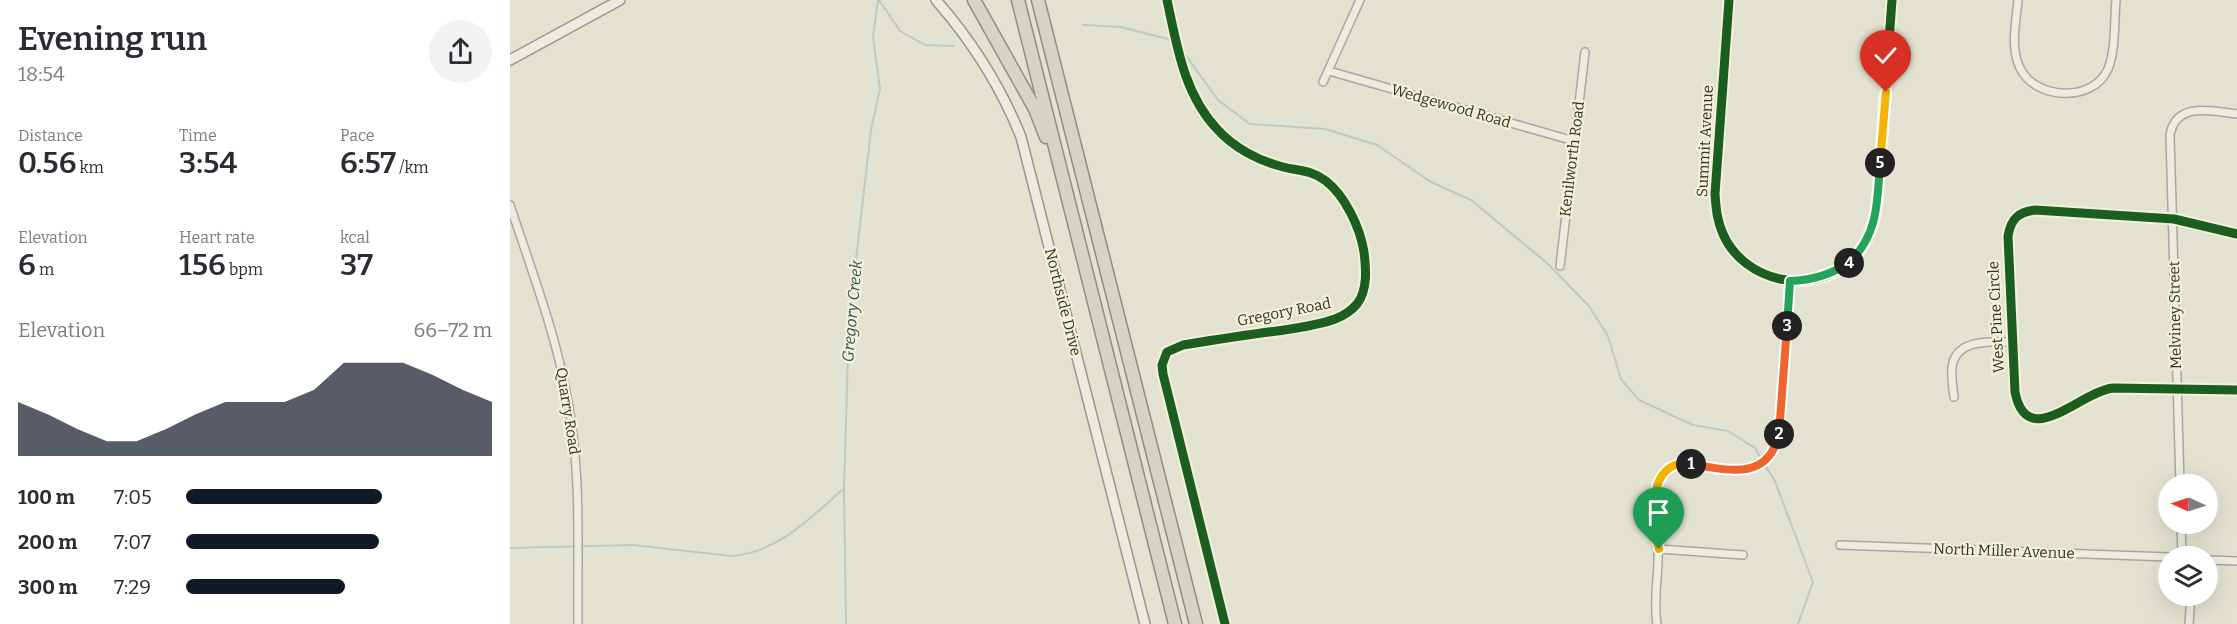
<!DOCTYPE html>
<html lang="en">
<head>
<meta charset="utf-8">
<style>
	:root { --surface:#fff; --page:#f2f2f3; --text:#2b2b33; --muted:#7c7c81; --accent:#111827 }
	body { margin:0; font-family:Bitter,serif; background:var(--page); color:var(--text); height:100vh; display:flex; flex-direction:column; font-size:22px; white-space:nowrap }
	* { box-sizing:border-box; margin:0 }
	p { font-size:20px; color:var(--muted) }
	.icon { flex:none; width:33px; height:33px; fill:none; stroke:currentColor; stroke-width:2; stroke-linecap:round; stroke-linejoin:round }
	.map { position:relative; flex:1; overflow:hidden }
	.panel { display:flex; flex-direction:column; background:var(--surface); width:510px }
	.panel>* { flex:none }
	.needle { width:39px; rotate:273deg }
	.buttons { position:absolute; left:1648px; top:474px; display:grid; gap:12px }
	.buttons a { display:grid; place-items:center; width:60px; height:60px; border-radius:50%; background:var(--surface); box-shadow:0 6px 24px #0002; font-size:30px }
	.pin { position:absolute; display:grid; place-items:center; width:51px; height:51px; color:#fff; margin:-62px -26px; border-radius:50% 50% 50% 0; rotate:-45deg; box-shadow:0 0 6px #0007 }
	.pin .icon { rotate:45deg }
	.km { position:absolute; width:30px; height:30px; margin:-15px; border-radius:50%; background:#222; color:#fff; font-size:16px; line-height:30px; text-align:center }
	.round { display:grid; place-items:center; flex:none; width:63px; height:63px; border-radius:32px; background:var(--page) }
	.overview { display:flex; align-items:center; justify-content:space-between; height:102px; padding:0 18px }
	h1 { font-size:33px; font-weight:600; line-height:45px }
	.figures { display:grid; grid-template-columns:repeat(3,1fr); gap:9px; height:102px; padding:6px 18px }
	.figures div { display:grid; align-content:center }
	.figures b { font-size:30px; font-weight:600 }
	.figures small { font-size:16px; font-weight:400 }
	.figures p { font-size:16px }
	.chart { height:168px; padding:12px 18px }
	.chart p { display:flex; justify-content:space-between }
	.chart svg { width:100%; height:108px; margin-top:6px; fill:var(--accent); opacity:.7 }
	ul { padding:0 18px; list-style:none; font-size:20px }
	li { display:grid; grid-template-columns:96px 72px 1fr; align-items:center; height:45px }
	li i { height:15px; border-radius:8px; background:var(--accent) }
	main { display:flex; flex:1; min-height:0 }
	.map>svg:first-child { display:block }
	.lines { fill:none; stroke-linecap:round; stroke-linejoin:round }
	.stream { stroke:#bbcac4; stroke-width:2 }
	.street-casing { stroke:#a9a799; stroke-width:10 }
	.secondary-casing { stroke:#98968a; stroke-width:12 }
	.highway-casing { stroke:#8f8c80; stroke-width:15 }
	.street { stroke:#ecebe2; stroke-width:7 }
	.secondary { stroke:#ecebe2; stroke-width:9 }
	.highway { stroke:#d5d3c3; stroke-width:12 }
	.cycleway-casing { stroke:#f3f1d9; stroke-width:13 }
	.cycleway { stroke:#1b5e20; stroke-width:9 }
	.split-1-casing { stroke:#fff; stroke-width:12 }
	.split-2-casing { stroke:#fff; stroke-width:12 }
	.split-3-casing { stroke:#fff; stroke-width:12 }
	.split-4-casing { stroke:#fff; stroke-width:12 }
	.split-5-casing { stroke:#fff; stroke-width:12 }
	.split-6-casing { stroke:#fff; stroke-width:12 }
	.split-1 { stroke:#f5b400; stroke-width:8 }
	.split-2 { stroke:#f0652b; stroke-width:8 }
	.split-3 { stroke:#f0652b; stroke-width:8 }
	.split-4 { stroke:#22a559; stroke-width:8 }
	.split-5 { stroke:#22a559; stroke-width:8 }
	.split-6 { stroke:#f5b400; stroke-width:8 }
	.labels { text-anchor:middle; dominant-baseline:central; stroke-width:4.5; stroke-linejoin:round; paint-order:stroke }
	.street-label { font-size:15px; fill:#383122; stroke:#f3f1d9 }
	.water-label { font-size:16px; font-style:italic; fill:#335056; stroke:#f3f1d9 }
</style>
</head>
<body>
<main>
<section class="panel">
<div class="overview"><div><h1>Evening run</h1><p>18:54</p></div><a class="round"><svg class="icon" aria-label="share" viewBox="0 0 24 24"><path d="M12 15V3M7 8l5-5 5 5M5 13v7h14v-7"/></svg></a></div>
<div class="figures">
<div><p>Distance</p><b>0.56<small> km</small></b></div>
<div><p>Time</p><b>3:54</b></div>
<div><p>Pace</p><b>6:57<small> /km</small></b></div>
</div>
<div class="figures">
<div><p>Elevation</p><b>6<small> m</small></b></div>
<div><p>Heart rate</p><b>156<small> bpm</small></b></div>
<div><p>kcal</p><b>37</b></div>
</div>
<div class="chart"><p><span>Elevation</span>66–72 m</p>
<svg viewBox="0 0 160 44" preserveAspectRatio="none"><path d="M0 44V22L10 27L20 33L30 38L40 38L50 33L60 27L70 22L80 22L90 22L100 17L110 6L120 6L130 6L140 11L150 17L160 22V44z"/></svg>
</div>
<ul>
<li><b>100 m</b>7:05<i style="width:64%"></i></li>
<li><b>200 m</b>7:07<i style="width:63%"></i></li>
<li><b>300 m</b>7:29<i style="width:52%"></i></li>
</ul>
</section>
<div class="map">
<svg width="1727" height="624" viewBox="0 0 1727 624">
	<rect width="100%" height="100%" fill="#e3e2d1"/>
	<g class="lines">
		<!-- stream -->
		<path class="stream" d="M369 0 390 31 415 45 444 46
			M573 25 611 27 658 39 664 43
			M669 46 708 100 740 124 815 129 867 145 921 182 961 200 1037 263 1079 306 1098 336 1111 379 1129 400 1183 425 1218 431 1245 448 1250 457
			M1256 467 1265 481 1303 582 1288 624
			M0 548 123 545 221 556C266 553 300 519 332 490
			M336 624 334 489 339 320 361 130 370 89 363 37 368 0"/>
		<!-- street casing -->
		<g class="street-casing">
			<path id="street" d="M657 0C667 46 674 94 707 129 724 148 749 161 773 167 789 171 802 170 816 181 835 196 850 227 854 252 856 268 858 290 847 304 841 311 833 316 825 319 806 326 786 328 767 331 735 335 704 340 673 345L657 352 652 365 653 374 715 624
				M1219 0 1205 194C1206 208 1207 221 1213 234 1234 282 1302 297 1340 261 1357 246 1363 227 1367 205L1382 0
				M1508 0C1506 22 1500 48 1510 68 1525 100 1583 103 1598 69 1606 49 1604 22 1606 0
				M819 71 1064 141
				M813 82 850 0
				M0 205C21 269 45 331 57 397 72 472 67 548 68 624
				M1727 234 1664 219 1525 210C1508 212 1501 219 1498 236L1505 392C1517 453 1571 391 1603 388L1727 390
				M1050 266 1075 52
				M1444 397C1443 388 1441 377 1442 368 1445 338 1481 342 1502 342
				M1670 484 1660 135C1666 101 1702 111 1727 114
				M1671 524 1672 556
				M1330 545 1659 557
				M1149 549 1233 555
				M1698 560 1727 561
				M1147 624C1143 599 1149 575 1148 551 1148 543 1144 536 1143 528 1141 510 1143 475 1163 466 1171 462 1181 465 1190 466 1227 471 1259 478 1270 432L1280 281
				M1679 624 1681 596"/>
		</g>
		<!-- secondary casing -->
		<g class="secondary-casing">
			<path id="secondary" d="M426 0C461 40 491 87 511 137L635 624
				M0 60 110 0"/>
		</g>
		<!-- highway casing -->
		<g class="highway-casing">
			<path id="highway" d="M464 0 525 109 536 137
				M508 0 665 624
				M528 0 686 624"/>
		</g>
		<!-- street -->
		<use href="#street" class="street"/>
		<!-- secondary -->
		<use href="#secondary" class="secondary"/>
		<!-- highway -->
		<use href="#highway" class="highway"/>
		<!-- cycleway casing -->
		<g class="cycleway-casing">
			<path id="cycleway" d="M657 0C667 46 674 94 707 129 724 148 749 161 773 167 789 171 802 170 816 181 835 196 850 227 854 252 856 268 858 290 847 304 841 311 833 316 825 319 806 326 786 328 767 331 735 335 704 340 673 345L657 352 652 365 653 374 715 624
				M1219 0 1205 194C1206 208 1207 221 1213 234 1234 282 1302 297 1340 261 1357 246 1363 227 1367 205L1382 0
				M1727 234 1664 219 1525 210C1508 212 1501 219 1498 236L1505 392C1517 453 1571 391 1603 388L1727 390"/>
		</g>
		<!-- cycleway -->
		<use href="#cycleway" class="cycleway"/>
	</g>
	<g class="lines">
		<!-- split-1 casing -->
		<g class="split-1-casing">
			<path id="split-1" d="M1149 549C1141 522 1136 458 1181 464"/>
		</g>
		<!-- split-2 casing -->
		<g class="split-2-casing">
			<path id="split-2" d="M1181 464C1217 470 1258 482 1269 434"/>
		</g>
		<!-- split-3 casing -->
		<g class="split-3-casing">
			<path id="split-3" d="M1269 434 1277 326"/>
		</g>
		<!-- split-4 casing -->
		<g class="split-4-casing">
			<path id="split-4" d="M1277 326 1280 281C1303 280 1319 275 1339 263"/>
		</g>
		<!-- split-5 casing -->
		<g class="split-5-casing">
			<path id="split-5" d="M1339 263C1369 233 1367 202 1370 163"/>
		</g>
		<!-- split-6 casing -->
		<g class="split-6-casing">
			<path id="split-6" d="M1370 163 1376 92"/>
		</g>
		<!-- split-1 -->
		<use href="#split-1" class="split-1"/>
		<!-- split-2 -->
		<use href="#split-2" class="split-2"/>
		<!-- split-3 -->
		<use href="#split-3" class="split-3"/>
		<!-- split-4 -->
		<use href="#split-4" class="split-4"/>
		<!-- split-5 -->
		<use href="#split-5" class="split-5"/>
		<!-- split-6 -->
		<use href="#split-6" class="split-6"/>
	</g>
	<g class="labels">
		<!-- street labels -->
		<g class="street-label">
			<text transform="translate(941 106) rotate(16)">Wedgewood Road</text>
			<text transform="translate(1195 141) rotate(-87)">Summit Avenue</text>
			<text transform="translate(1062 159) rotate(-83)">Kenilworth Road</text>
			<text transform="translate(553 302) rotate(76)">Northside Drive</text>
			<text transform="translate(774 312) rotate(-11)">Gregory Road</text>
			<text transform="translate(1665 315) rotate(-91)">Melviney Street</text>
			<text transform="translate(1486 317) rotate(-93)">West Pine Circle</text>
			<text transform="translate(58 411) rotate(81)">Quarry Road</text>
			<text transform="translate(1494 551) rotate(2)">North Miller Avenue</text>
		</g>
		<!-- water labels -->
		<g class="water-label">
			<text transform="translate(342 311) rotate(-85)">Gregory Creek</text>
		</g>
	</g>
</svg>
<div class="buttons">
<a><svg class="needle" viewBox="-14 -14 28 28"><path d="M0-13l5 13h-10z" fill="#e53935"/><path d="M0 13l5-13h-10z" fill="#7c7c81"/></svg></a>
<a><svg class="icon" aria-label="layers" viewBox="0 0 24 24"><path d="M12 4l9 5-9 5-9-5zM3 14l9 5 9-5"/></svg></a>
</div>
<div class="pin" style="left:1149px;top:549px;background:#1e9e55"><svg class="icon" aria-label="arrive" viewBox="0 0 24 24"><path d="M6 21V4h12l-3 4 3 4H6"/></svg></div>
<div class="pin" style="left:1376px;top:92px;background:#d93025"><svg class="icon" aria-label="check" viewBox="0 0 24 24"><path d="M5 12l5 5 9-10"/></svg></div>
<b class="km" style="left:1181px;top:464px">1</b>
<b class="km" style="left:1269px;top:434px">2</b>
<b class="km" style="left:1277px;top:326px">3</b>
<b class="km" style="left:1339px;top:263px">4</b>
<b class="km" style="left:1370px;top:163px">5</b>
</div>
</main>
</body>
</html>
